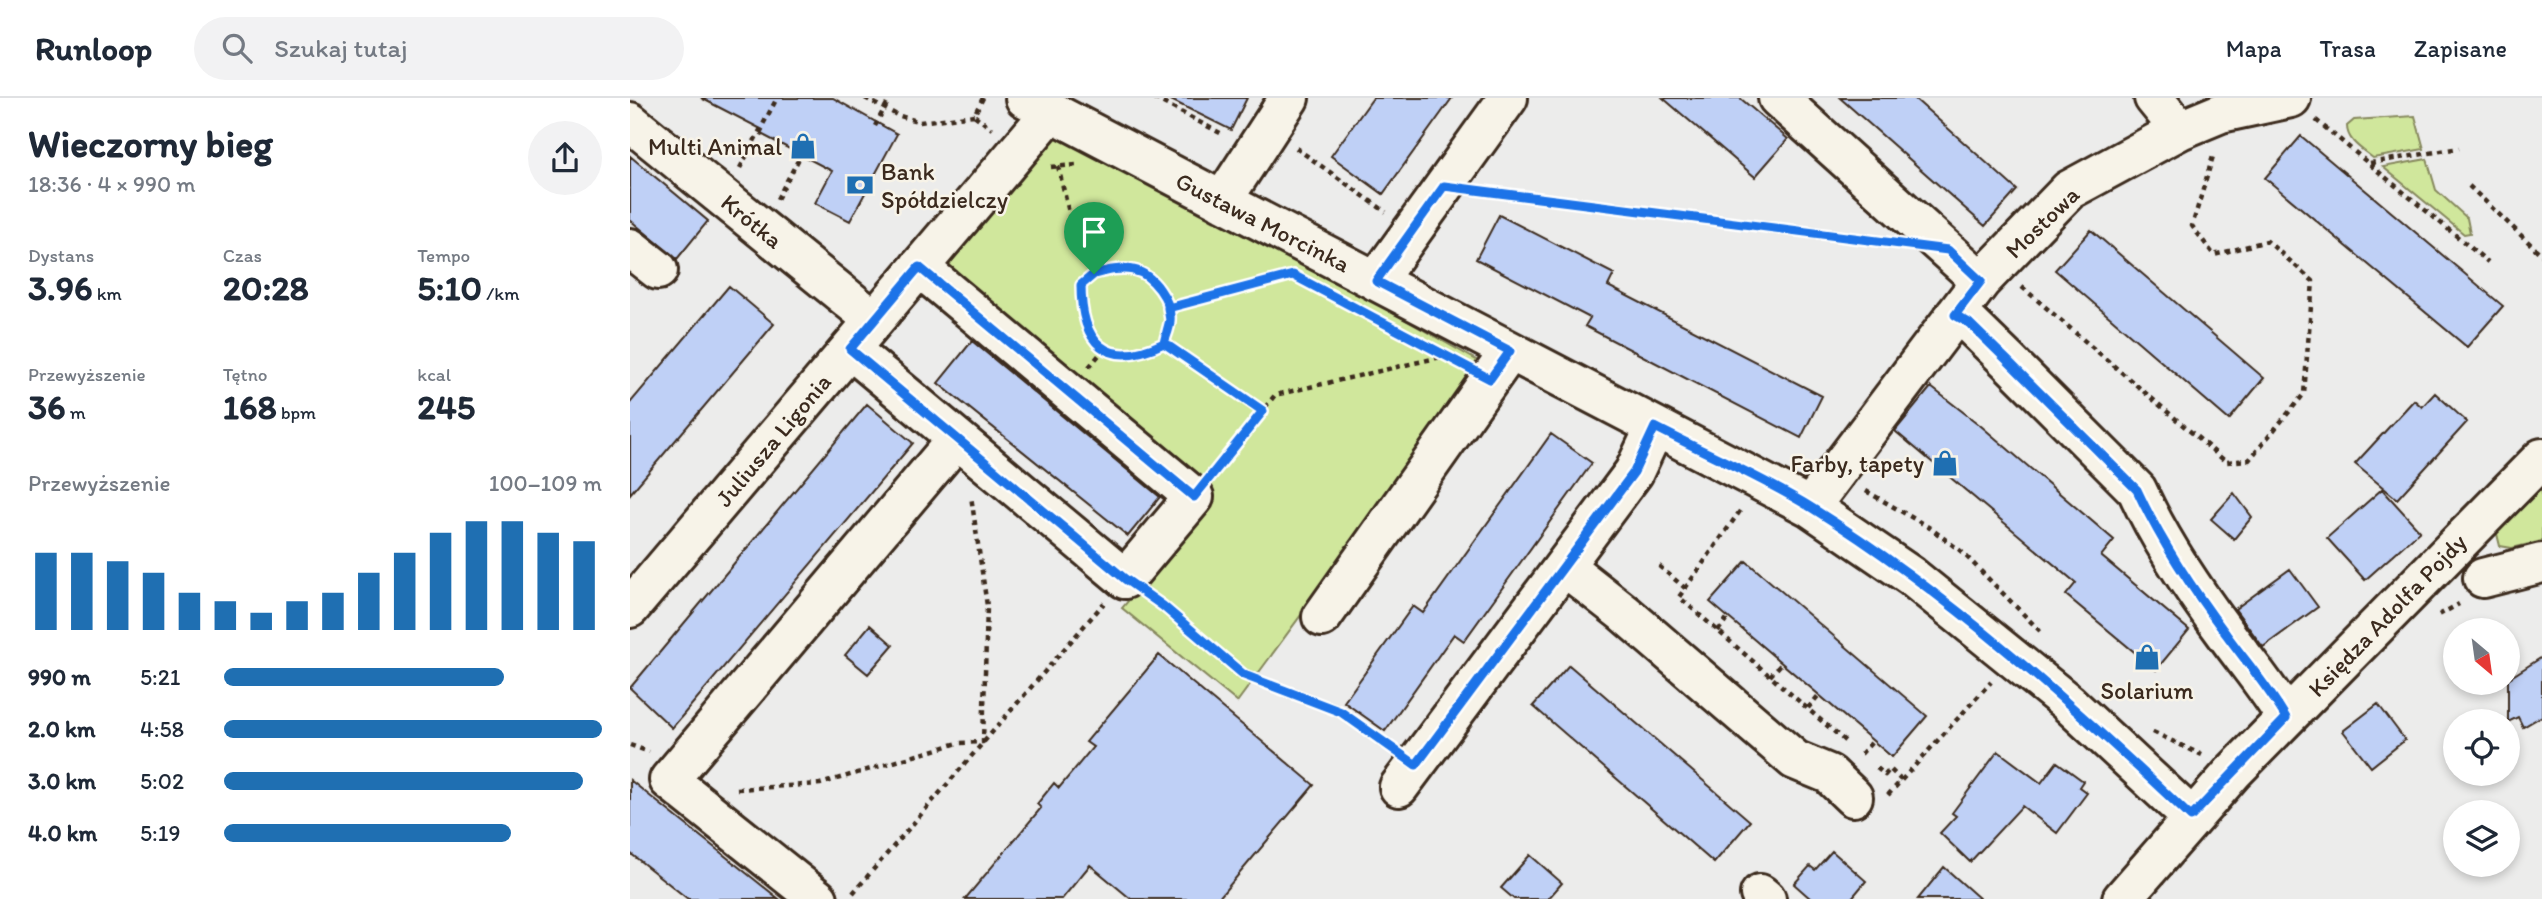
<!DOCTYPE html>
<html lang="pl">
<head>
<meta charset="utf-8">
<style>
	:root { --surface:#fff; --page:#f2f2f3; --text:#1f2937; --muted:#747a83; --line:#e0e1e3; --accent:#1f6fb2 }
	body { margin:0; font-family:Itim,sans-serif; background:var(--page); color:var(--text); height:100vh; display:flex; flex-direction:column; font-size:26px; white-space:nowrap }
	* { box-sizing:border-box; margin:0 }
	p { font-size:23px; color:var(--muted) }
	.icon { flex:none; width:38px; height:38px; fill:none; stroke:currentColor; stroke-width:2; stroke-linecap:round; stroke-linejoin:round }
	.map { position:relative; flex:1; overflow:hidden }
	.sheet { display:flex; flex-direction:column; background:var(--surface); width:630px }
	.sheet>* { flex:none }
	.needle { width:46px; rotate:151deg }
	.tools { position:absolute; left:1813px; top:520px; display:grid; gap:14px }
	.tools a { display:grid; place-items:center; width:77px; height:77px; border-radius:50%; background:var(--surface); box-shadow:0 4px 10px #0003; font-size:35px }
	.pin { position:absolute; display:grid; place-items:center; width:60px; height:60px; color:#fff; margin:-72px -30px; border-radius:50% 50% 50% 0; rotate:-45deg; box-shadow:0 0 7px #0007 }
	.pin .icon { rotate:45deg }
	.round { display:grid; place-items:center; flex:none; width:74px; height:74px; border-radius:37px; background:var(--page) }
	.head { display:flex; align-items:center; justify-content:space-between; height:119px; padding:0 28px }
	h1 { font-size:38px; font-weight:700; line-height:52px }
	.metrics { display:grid; grid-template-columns:repeat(3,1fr); gap:10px; height:119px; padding:7px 28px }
	.metrics div { display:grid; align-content:center }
	.metrics b { font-size:35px; font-weight:700 }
	.metrics small { font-size:19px; font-weight:400 }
	.metrics p { font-size:19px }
	.chart { height:196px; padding:14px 28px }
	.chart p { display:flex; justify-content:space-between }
	.chart svg { width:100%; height:126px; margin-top:7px; stroke:var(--accent); stroke-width:6 }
	ul { padding:0 28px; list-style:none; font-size:23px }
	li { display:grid; grid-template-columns:112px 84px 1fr; align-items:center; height:52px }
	li i { height:18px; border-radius:9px; background:var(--accent) }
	header { display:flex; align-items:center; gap:42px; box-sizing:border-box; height:98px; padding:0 35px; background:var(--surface); border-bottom:2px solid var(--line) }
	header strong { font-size:33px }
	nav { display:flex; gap:38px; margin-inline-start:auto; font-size:24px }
	.search { width:490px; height:63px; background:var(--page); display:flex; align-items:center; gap:18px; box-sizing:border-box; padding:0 24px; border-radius:38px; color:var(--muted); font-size:26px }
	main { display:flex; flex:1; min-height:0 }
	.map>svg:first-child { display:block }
	.green { fill:#d0e79c; stroke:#86885d; stroke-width:2 }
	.building { fill:#bfd0f6; stroke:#3b2a1e; stroke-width:2 }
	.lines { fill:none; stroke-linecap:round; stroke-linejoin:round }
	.minor-casing { stroke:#3b2a1e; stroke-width:44 }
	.path { stroke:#3b2a1e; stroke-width:4.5; stroke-dasharray:5 5; stroke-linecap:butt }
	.minor { stroke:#f7f3e8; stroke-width:38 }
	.route-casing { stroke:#fff; stroke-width:14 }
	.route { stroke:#1a73e8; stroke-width:9 }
	.labels { text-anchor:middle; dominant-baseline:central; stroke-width:5; stroke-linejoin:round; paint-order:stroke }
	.poi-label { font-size:24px; fill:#3b2a1e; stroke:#f7f3e8; text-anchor:end }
	.street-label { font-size:24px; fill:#3b2a1e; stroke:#f7f3e8 }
</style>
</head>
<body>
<header>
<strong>Runloop</strong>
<div class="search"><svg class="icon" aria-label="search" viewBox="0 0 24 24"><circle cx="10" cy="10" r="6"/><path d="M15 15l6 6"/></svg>Szukaj tutaj</div>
<nav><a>Mapa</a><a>Trasa</a><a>Zapisane</a></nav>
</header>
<main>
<section class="sheet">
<div class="head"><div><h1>Wieczorny bieg</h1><p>18:36 · 4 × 990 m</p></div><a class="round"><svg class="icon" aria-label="share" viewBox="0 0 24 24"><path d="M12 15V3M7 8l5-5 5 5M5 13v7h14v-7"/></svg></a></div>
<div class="metrics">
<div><p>Dystans</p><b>3.96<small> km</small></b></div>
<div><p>Czas</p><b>20:28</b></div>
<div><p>Tempo</p><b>5:10<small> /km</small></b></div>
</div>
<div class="metrics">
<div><p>Przewyższenie</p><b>36<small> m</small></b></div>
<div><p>Tętno</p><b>168<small> bpm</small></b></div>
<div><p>kcal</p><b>245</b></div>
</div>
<div class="chart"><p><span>Przewyższenie</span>100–109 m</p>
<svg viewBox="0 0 160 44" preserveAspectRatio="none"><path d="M5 44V17M15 44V17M25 44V20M35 44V24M45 44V31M55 44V34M65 44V38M75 44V34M85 44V31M95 44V24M105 44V17M115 44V10M125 44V6M135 44V6M145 44V10M155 44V13"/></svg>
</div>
<ul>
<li><b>990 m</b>5:21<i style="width:74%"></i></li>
<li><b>2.0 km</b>4:58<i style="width:100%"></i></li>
<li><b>3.0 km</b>5:02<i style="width:95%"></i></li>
<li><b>4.0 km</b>5:19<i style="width:76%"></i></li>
</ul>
</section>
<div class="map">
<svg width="1912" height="801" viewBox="0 0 1912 801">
	<rect width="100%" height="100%" fill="#ececeb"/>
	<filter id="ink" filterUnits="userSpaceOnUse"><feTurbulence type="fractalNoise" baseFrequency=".0143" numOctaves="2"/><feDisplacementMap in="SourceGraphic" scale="14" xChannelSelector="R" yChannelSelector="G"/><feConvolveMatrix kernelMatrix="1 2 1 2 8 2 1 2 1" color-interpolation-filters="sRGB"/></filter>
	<g filter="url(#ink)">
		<!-- green -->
		<path class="green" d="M1785 18 1794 51 1743 60C1732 51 1717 43 1717 28L1724 22Z
			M432 27 855 267 607 604 492 510 581 406 311 174Z
			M1797 61 1806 92 1837 120 1840 135 1834 136 1753 69Z
			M1912 382V443L1882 450 1870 448 1866 432Z"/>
		<!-- building -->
		<path class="building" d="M71 0H203L267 36 220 123 185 105 202 73 131 36 133 32Z
			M537 0H617L601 32Z
			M743 0H822L753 96 701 58Z
			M1033 0H1110L1158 41 1125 79Z
			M1210 0H1284L1387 92 1355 128Z
			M1671 38 1873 208 1837 249 1635 80Z
			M0 58 78 123 47 161 0 122Z
			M869 117 984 176 978 188 1192 298 1171 340 955 228 960 220 846 161Z
			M1461 132 1634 280 1599 322 1425 172Z
			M99 188 144 226 0 396V305Z
			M342 243 530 399 498 438 308 285Z
			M1301 289 1351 328 1484 442 1471 458 1559 532 1526 572 1436 497 1446 485 1265 333Z
			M1805 295 1837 324 1767 401 1725 366 1784 302 1792 309Z
			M237 306 283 345 42 630 0 590Z
			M921 336 962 365 834 543 824 536 755 633 714 604 783 508 793 515Z
			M1752 391 1790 433 1735 482 1697 440Z
			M1604 395 1622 419 1604 441 1581 421Z
			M1116 463 1297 618 1262 659 1080 504Z
			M1660 471 1688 509 1633 549 1605 511Z
			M240 527 263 547 238 576 215 557Z
			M529 557 684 687 588 801H501L460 767 432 801H335L411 710 407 706 424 685 429 690 463 649 456 644Z
			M1912 559V618L1893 629 1888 619 1878 624V581Z
			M939 567 1120 723 1084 765 903 608Z
			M1748 606 1775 642 1741 669 1713 633Z
			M1368 653 1411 685 1427 664 1453 683 1449 689 1457 695 1427 735 1392 708 1340 764 1310 735 1326 718 1322 715Z
			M0 682 149 801H58L0 755Z
			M1202 753 1236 783 1221 801H1181L1164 786 1180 768 1185 772Z
			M900 757 932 785 918 801H884L871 790Z
			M1314 769 1350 801H1288Z"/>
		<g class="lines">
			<!-- minor casing -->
			<g class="minor-casing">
				<path id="minor" d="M395 0 1180 409 1281 478 1437 604 1561 719
					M1148 0 1351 183
					M1524 0 1550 32
					M0 24 244 222
					M592 103 659 0
					M0 150 28 172
					M746 183 878 0
					M1325 217 1339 225 1379 264 1507 392C1529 441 1564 493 1596 536 1616 564 1639 590 1656 620
					M220 251 495 481 564 399 289 169
					M1180 409 1351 183 1439 92 1550 32 1591 15 1661 0
					M934 468 994 515 1165 662 1199 676 1223 699
					M1853 480 1912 465
					M0 510 421 14
					M692 519 880 253
					M769 689 1004 374 1025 329
					M1130 796 1136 801
					M188 801 39 682 327 341
					M1492 801 1603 674 1912 360"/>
			</g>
			<!-- path -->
			<path class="path" d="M235 0 267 17 290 24 344 17
				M353 0 344 17 362 31
				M524 0 594 37
				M1686 22 1858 164
				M245 28 260 0
				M666 50 756 114
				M1740 65 1829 50
				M428 68 445 140 464 176
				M421 69 447 67
				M110 70 147 0
				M1839 88 1912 157
				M854 93 1254 144
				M147 101 171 57
				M1392 189 1596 364 1619 362 1674 296 1683 183 1637 143 1584 157 1562 128 1584 55
				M538 210 659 178
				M534 245C536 238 539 230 540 223 541 212 536 201 529 192 506 165 479 165 451 187 451 245 476 273 534 245L633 313
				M459 269 475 250
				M585 372 645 297 815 258
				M1236 393 1300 430 1332 454 1413 536
				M1110 413 1049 499 1216 644
				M1029 468 1055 490
				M524 501 613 577 711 614 757 647
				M1809 517 1829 506
				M1088 533 1098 519
				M1140 578 1152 565
				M1178 610 1189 597
				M1523 634 1572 657
				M0 647 19 654
				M1231 656 1243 643
				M1247 670 1255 677 1260 671 1271 682
				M107 691 190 686 328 645 353 644 357 508 341 398
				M1258 697 1361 584
				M223 795 474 505"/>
			<!-- minor -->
			<use href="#minor" class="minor"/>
		</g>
	</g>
	<g class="lines" filter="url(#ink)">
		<!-- route casing -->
		<g class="route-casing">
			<path id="route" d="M464 176C476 173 491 169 503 172 523 176 542 203 540 223 540 230 536 238 534 245L633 313 564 399 289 169 220 251 495 481 533 508 614 577 711 614 786 667 1004 374 1025 329C1077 356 1132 379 1182 410 1320 496 1443 607 1561 719L1656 620C1639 590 1616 564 1596 536 1563 492 1530 442 1507 392L1379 264 1339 225 1325 217 1351 183 1318 152 814 88 746 183 880 253 860 281 663 177 538 210 540 222 534 245C476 273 451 245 451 187L464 176"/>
		</g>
		<!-- route -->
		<use href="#route" class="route"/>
	</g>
	<!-- icons -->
	<defs>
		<g id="shop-bare" transform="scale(2.1)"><path d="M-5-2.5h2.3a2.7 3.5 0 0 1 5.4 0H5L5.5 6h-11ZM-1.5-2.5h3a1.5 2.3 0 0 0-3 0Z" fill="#1f6fb2" stroke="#f7f3e8" stroke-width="2.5" paint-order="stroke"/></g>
		<g id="bank-bare" transform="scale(2.1)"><path d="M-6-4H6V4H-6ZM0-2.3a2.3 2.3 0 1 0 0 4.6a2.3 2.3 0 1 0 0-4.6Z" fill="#1f6fb2" stroke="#f7f3e8" stroke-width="2.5" paint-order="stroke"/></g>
	</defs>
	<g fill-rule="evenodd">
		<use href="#shop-bare" x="173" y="48"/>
		<use href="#bank-bare" x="230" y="87"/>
		<use href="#shop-bare" x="1315" y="365"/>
		<use href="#shop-bare" x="1517" y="559"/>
	</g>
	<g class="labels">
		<!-- poi labels -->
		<g class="poi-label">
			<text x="152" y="48">Multi Animal</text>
			<text x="251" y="73" text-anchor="start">Bank<tspan x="251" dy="28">Spółdzielczy</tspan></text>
			<text x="1294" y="365">Farby, tapety</text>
			<text x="1517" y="592" text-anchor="middle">Solarium</text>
		</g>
		<!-- street labels -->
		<g class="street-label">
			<text transform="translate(122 123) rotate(39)">Krótka</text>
			<text transform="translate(633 124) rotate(27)">Gustawa Morcinka</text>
			<text transform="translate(1412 124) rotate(-44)">Mostowa</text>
			<text transform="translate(143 342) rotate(-50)">Juliusza Ligonia</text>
			<text transform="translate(1757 517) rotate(-46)">Księdza Adolfa Pojdy</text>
		</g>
	</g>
</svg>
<div class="tools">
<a><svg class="needle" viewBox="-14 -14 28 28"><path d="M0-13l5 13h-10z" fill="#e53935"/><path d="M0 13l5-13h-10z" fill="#747a83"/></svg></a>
<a><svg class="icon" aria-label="locate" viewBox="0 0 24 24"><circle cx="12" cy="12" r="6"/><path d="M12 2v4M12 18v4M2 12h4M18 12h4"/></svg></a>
<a><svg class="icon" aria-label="layers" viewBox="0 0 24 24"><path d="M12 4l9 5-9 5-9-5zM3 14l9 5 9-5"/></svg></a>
</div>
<div class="pin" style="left:464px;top:176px;background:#1e9e55"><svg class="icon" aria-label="arrive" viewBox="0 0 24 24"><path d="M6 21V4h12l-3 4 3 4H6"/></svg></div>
</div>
</main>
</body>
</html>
